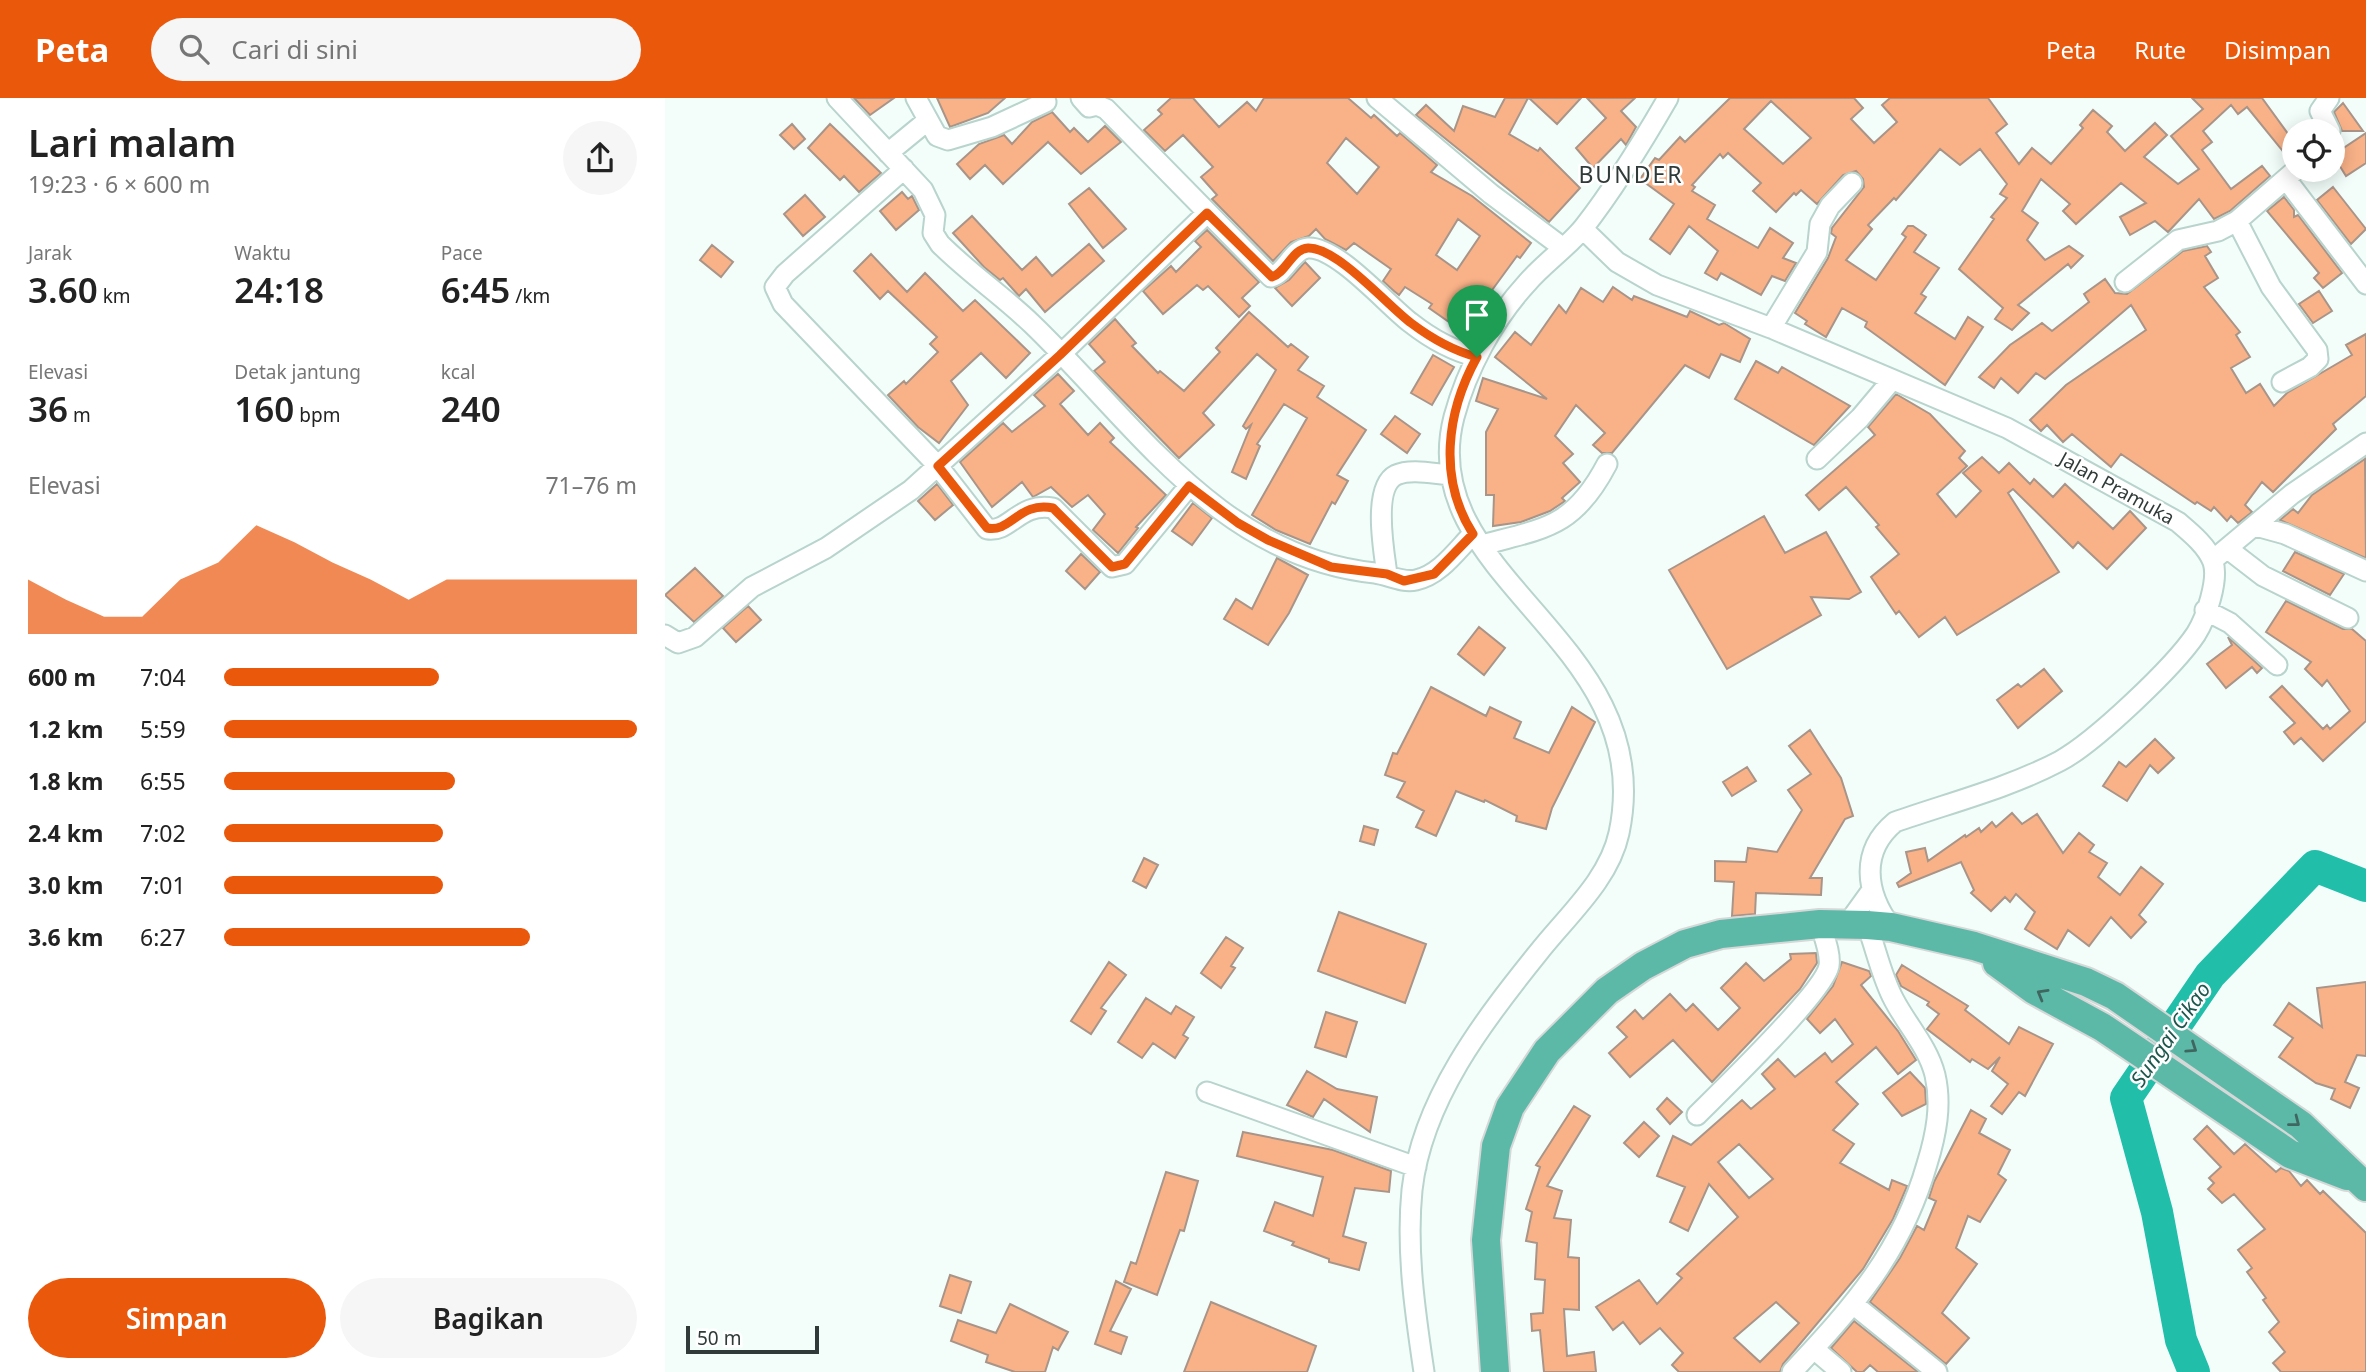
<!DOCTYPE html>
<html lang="id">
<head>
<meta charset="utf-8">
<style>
	:root { --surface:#fff; --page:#f6f6f6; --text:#222; --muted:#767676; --accent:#ea580c }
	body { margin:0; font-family:"Noto Sans",sans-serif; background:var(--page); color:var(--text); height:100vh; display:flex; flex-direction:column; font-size:26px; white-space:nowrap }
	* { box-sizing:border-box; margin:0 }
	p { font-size:23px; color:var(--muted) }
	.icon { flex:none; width:38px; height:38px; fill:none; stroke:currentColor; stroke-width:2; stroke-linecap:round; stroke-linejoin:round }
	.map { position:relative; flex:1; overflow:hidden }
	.panel { display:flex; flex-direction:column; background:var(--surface); width:665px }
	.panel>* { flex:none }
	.fabs { position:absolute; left:1617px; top:21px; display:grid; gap:14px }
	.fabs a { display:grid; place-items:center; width:63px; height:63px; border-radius:50%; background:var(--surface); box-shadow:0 4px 18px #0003; font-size:35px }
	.scale { position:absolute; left:21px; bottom:18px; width:133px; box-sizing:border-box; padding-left:7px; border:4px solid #303b39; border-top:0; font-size:19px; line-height:24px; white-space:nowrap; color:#303b39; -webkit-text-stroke:5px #fff; paint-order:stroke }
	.pin { position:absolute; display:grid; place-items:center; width:60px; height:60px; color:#fff; margin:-72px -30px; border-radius:50% 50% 50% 0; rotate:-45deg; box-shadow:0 0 7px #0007 }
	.pin .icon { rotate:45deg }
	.round { display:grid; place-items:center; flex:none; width:74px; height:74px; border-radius:37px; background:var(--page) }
	.headline { display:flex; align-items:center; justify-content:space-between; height:119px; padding:0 28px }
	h1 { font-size:38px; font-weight:600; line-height:52px }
	.stats { display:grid; grid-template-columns:repeat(3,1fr); gap:10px; height:119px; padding:7px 28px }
	.stats div { display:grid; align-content:center }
	.stats b { font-size:35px; font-weight:600 }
	.stats small { font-size:19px; font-weight:400 }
	.stats p { font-size:19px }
	.chart { height:196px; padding:14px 28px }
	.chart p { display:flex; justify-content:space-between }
	.chart svg { width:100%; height:126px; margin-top:7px; fill:var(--accent); opacity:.7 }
	.action { display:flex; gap:14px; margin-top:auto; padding:14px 28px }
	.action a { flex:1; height:80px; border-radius:42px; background:var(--accent); color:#fff; font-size:28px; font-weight:600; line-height:80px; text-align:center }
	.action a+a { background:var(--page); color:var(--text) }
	ul { padding:0 28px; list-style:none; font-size:23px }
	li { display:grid; grid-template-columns:112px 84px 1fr; align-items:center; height:52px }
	li i { height:18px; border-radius:9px; background:var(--accent) }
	header { display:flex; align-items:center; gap:42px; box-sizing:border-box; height:98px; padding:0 35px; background:var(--accent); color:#fff }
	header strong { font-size:33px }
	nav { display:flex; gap:38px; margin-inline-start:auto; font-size:24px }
	.search { width:490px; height:63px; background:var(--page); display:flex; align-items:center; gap:18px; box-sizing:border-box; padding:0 24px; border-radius:38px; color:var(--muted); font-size:26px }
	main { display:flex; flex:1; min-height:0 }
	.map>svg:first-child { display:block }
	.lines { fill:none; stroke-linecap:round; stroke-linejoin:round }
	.river { stroke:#21bfa9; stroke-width:32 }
	.building { fill:#f9b288; stroke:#a99488; stroke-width:2; fill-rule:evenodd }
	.minor-casing { stroke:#b8d4cd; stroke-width:23 }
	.highway-casing { stroke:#d6d8d7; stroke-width:32 }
	.minor { stroke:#fff; stroke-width:19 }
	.highway { stroke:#5cb9a8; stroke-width:28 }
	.oneway { stroke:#3f6760 }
	.route-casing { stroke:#fff; stroke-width:14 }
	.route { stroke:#ea580c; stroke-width:9 }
	.labels { text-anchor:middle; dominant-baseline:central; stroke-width:5; stroke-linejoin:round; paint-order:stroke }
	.street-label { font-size:19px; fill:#303b39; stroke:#fff }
	.water-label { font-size:21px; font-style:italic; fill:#1d574e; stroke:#fff }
	.quarter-label { font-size:23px; letter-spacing:2px; fill:#303b39; stroke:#fff }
</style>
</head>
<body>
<header>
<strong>Peta</strong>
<div class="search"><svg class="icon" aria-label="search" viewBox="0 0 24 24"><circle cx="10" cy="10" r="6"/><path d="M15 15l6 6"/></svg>Cari di sini</div>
<nav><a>Peta</a><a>Rute</a><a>Disimpan</a></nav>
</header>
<main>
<section class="panel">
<div class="headline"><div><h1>Lari malam</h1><p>19:23 · 6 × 600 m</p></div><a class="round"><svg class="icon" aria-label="share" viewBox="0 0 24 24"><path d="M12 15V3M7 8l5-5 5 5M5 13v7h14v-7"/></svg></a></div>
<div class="stats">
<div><p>Jarak</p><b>3.60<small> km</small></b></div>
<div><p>Waktu</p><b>24:18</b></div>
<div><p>Pace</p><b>6:45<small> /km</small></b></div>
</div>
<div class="stats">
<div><p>Elevasi</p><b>36<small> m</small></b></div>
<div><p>Detak jantung</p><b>160<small> bpm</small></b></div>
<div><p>kcal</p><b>240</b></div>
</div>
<div class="chart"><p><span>Elevasi</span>71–76 m</p>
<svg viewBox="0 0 160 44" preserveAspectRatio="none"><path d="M0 44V25L10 32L20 38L30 38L40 25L50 19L60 6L70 12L80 19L90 25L100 32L110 25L120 25L130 25L140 25L150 25L160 25V44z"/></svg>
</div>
<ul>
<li><b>600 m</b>7:04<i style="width:52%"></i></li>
<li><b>1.2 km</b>5:59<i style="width:100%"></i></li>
<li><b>1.8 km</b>6:55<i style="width:56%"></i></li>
<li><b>2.4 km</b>7:02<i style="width:53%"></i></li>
<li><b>3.0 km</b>7:01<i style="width:53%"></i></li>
<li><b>3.6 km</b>6:27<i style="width:74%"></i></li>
</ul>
<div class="action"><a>Simpan</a><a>Bagikan</a></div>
</section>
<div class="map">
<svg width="1701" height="1274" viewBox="0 0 1701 1274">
	<rect width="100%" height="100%" fill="#f3fefb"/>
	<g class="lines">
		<!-- river -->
		<path class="river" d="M1529 1274 1516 1242 1492 1114 1461 1000 1545 877 1650 768 1701 788"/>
	</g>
	<!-- building -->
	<path class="building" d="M189 0H229L205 17Z
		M272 0H340L323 15 285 29Z
		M506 0H528L554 29 582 4 591 13 599 0H683L706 20 709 17 732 38 735 35 772 67 766 74 807 98 866 145 855 160 852 158 797 233 764 210 767 206 740 189 734 197 729 193 718 183 726 171 689 145 681 152 660 141 651 131 644 138 626 144 608 163 547 101 552 97 536 79 548 69 518 37 500 53 479 32 497 16 493 12ZM681 40 714 69 692 96 662 65ZM793 121 815 138 792 172 771 157Z
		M840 0H863L844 36 873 53 875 50 915 90 884 124 751 17 761 7 789 33 798 8 830 19Z
		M864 0H916L892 26Z
		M922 0H970L956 13 971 29 961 47 956 41 928 70 911 50 941 20Z
		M1065 0H1189L1198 10 1186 21 1209 45 1232 24 1217 7 1225 0H1323L1342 26 1331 35 1354 66 1367 50 1386 66 1418 30 1415 27 1428 12 1447 28 1442 34 1460 53 1490 25 1502 37 1479 59 1513 86 1534 71 1506 38 1538 11 1527 0H1597L1629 44V60L1625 62 1582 9 1573 16 1566 7 1538 33 1547 44 1537 52 1566 91 1597 68 1605 78 1565 113 1549 121 1534 101 1503 134 1490 123 1465 137 1455 119 1481 105 1456 85 1411 126 1398 113 1405 106 1376 81 1357 113 1373 125 1362 142 1380 162 1404 148 1418 158 1406 170 1403 166 1353 207 1364 215 1347 232 1330 221 1338 210 1294 171 1329 121 1326 119 1342 100 1335 96 1342 86 1315 51 1295 67 1275 51 1231 102 1229 100 1203 127 1207 131 1181 162 1211 182 1241 139 1237 136 1243 128H1248L1261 137 1249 154 1274 170 1256 196 1261 199 1250 215 1290 241 1303 219 1318 229 1280 287 1200 229 1202 224 1177 210 1161 239 1140 226 1142 223 1130 215 1163 160 1171 139 1166 135 1167 130 1199 89 1198 81 1191 73 1178 77 1152 106 1136 92 1131 97 1129 95 1111 114 1088 93 1096 85 1063 55 1058 60 1055 56 1027 87 1030 89 1027 93 1050 107 1042 121 1093 150 1105 130 1128 145 1118 160 1131 165 1120 183 1107 178 1096 197 1056 175 1052 182 1040 175 1053 153 1024 128 1005 156 985 141 1009 106 975 81 990 60 994 62 1015 39 1020 44ZM1106 3 1146 40 1118 66 1079 31Z
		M1678 5 1698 33H1677L1669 14Z
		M387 14 405 34 409 30 423 44 440 28 456 44 416 76 383 44 338 86 320 67 305 81 292 66 314 46 339 37 347 46 367 24Z
		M127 26 140 41 129 51 115 37Z
		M165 26 216 75 194 94 179 78 175 82 143 50Z
		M1701 35V65L1681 78 1668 57Z
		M1668 89 1701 131 1686 146 1652 102Z
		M424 90 461 131 438 150 404 106Z
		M237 94 243 101 247 98 254 112 231 132 215 113Z
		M140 97 160 119 138 138 119 116Z
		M1619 99 1629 112V119L1633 117 1677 175 1658 190 1649 180 1654 175 1602 113Z
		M307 118 357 172 371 159 387 178 424 146 439 163 380 214 361 191 354 198 338 180 335 182 319 169 288 135Z
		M542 132 594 184 577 200 585 208 574 219 543 188 538 192 532 187 498 216 478 193 506 168 511 174 536 149 530 143Z
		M47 147 68 164 56 179 35 162Z
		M1542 148 1546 154 1540 158 1553 180 1539 189 1575 234 1571 237 1585 259 1566 270 1581 295 1595 286 1609 308 1622 295 1687 257 1681 247 1701 236V298L1668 326 1671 331 1608 394 1597 384 1580 407 1587 414 1573 425 1566 418 1562 423 1549 409 1546 413 1532 404 1530 406 1456 356 1446 369 1407 336 1398 344 1382 327 1376 333 1365 322 1401 287 1481 232 1466 207 1380 281 1371 275 1353 295 1336 280 1329 290 1314 279 1345 247 1377 225 1387 233 1424 204 1419 196 1440 181 1450 195 1462 196 1518 153Z
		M206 156 242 194 260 175 298 213 310 202 365 255 341 280 316 255 286 283 303 307 274 345 253 329 223 297 239 283 241 286 273 254 265 246 272 239 223 193 215 201 189 173Z
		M640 164 655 180 627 208 610 190 624 182Z
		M948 189 967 202 969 198 1022 219 1025 213 1054 227 1059 225 1085 241 1075 264 1056 256 1044 280 1020 267 947 355H937L928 347 940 335 911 307 890 338 908 356 898 365 915 384 897 400 900 403 885 413 856 424 828 428 829 397H821V334L833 311 811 303 818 280 882 301 830 259 850 234 866 247 894 207 901 215 916 190 938 204Z
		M1654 193 1667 213 1648 225 1634 206Z
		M584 214 623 249 626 246 643 259 633 272 659 288 652 299 701 332 672 377 683 383 670 406 667 404 645 446 611 432 587 417 642 320 619 306 592 346 595 348 581 381 567 374 586 327 581 331 578 328 611 272 592 256 538 315 549 327 514 360 429 273 440 264 424 246 450 221 471 245 467 248 493 275 495 273 519 293 555 254 551 250Z
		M768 257 789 269 767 307 746 295Z
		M1091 263 1113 275 1117 269 1185 308 1149 347 1070 301Z
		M393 276 409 293 395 306 423 337 435 325 449 340 445 344 501 397 471 429 473 430 453 455 428 432 440 416 423 397 407 409 386 389 368 399 357 384 327 409 295 364 338 325 347 334 380 308 369 297Z
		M1231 296 1265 316 1300 353 1294 360 1302 368 1272 396 1291 419 1316 393 1298 375 1317 359 1334 375 1344 365 1365 386 1369 381 1388 399 1400 386 1448 431 1465 413 1481 430 1442 471 1413 444 1408 450 1348 391 1343 395 1394 474 1292 537 1280 519 1254 539 1234 513 1231 516 1206 479 1234 456 1211 429 1214 427 1181 389 1154 412 1141 397 1210 337 1203 329Z
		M730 318 755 336 742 355 716 336Z
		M1700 361 1701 460 1615 422 1628 411 1633 415 1647 397Z
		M272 386 288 407 270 422 253 403Z
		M528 405 547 420 527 447 507 433Z
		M1099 418 1120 455 1161 434 1196 494 1184 501 1146 499 1156 517 1062 571 1004 472Z
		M1630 454 1679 476 1665 497 1618 473Z
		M416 456 435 474 420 491 401 473Z
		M612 460 643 477 624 515 603 547 559 521 571 501 587 511Z
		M30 470 58 498 29 524 0 497Z
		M1621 503 1678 531H1687L1701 543V623L1658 663 1636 640 1629 646 1619 634 1630 625 1605 599 1617 588 1658 631 1662 627 1665 631 1685 613 1662 582 1657 588 1640 571 1646 564 1601 534Z
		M83 508 96 522 71 544 58 530Z
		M814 529 840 550 819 577 793 556Z
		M1563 539 1597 570 1592 575 1587 569 1561 590 1542 566 1567 547Z
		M1379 571 1397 593 1353 630 1332 602 1353 586 1356 589Z
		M766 589 821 618 825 609 856 624 849 640 884 655 907 609 930 624 887 710 881 731 851 723 852 718 820 702 819 704 791 693 771 738 751 729 759 713 732 699 740 684 720 677 728 655 732 656Z
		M1145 632 1176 680 1188 718 1180 721 1145 780H1157L1156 797 1091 795 1090 816 1067 818 1069 784 1050 783V763L1081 764 1083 750 1112 754 1137 712 1123 692 1146 676 1124 648Z
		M1490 641 1509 660 1493 675 1485 667 1462 703 1438 688 1454 664 1461 669Z
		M1082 669 1091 683 1067 698 1058 684Z
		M1347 715 1357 726 1372 716 1398 755 1414 735 1429 747 1424 754 1442 765 1433 779 1455 797 1476 769 1498 786 1474 817 1481 824 1466 840 1446 819 1424 848 1403 832 1392 851 1360 831 1370 814 1351 796 1345 804 1340 799 1326 813 1306 795 1309 792 1296 764 1234 789 1232 785 1246 775 1241 754 1260 750 1263 763 1300 737 1301 739 1314 730 1316 734 1327 724 1331 729Z
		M699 728 713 732 709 747 695 743Z
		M479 760 493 767 481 790 468 783Z
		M674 814 761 846 740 905 653 873Z
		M561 839 578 850 566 868 570 870 556 890 536 875Z
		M1151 855 1152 865 1135 891 1047 984 1008 942 965 979 944 955 962 939 952 929 970 912 978 921 1005 896 1021 913 1028 906 1053 932 1075 910 1056 890 1081 865 1099 883 1126 861 1125 856Z
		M444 864 461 877 436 910 441 913 426 936 406 923Z
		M1177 864 1204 873 1206 878 1196 887 1233 933 1251 962 1233 976 1211 949 1171 984 1193 1006 1168 1032 1189 1046 1175 1065 1224 1092 1227 1082 1242 1088 1240 1093 1228 1121 1198 1171 1118 1266 1115 1274H1014L1007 1267 1018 1255 995 1230 975 1246 958 1224 948 1232 931 1209 974 1182 992 1206 1017 1180 1012 1176 1073 1119 1044 1086 1023 1133 1005 1124 1020 1089 992 1078 1008 1038 1026 1047 1077 1002 1086 1011 1110 991 1097 976 1113 961 1130 979 1160 955 1167 964 1188 946 1170 921 1155 935 1142 921 1168 888ZM1074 1046 1108 1081 1084 1100 1053 1064ZM1111 1204 1134 1225 1095 1264 1069 1240Z
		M1237 867 1303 908 1300 912 1344 946 1354 929 1388 946 1360 998 1354 994 1337 1016 1326 1008 1343 986 1327 973 1335 959 1323 971 1307 961 1305 964 1262 931 1274 916 1262 907 1264 904 1236 888 1231 877Z
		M1701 884V958L1692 957 1680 984 1694 990 1685 1010 1666 1001 1670 991 1651 985 1614 959 1628 940 1609 927 1624 905 1657 929 1652 890Z
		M481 900 506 916 511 908 529 919 518 937 523 940 510 960 488 945 477 960 453 944Z
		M661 914 692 924 681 959 650 949Z
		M642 973 672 991 712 999 705 1034 659 1001 648 1019 622 1007Z
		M1245 974 1260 990 1261 1006 1237 1018 1218 995Z
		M1002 1000 1017 1014 1005 1026 992 1011Z
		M909 1008 925 1018 882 1088 897 1093 889 1120 906 1122 903 1159 914 1160V1212L899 1211 902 1258 929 1254 931 1274H879L875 1232 867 1233 866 1216 878 1215 880 1182 870 1181 872 1145 861 1143 867 1114 861 1111 875 1069 871 1067Z
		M1306 1012 1321 1021 1314 1035 1345 1052 1333 1076 1341 1082 1315 1124 1303 1118 1291 1150 1312 1166 1277 1215 1304 1240 1281 1266 1205 1204 1235 1160 1252 1128 1259 1132 1271 1103 1264 1100 1269 1084Z
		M979 1024 994 1038 974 1059 959 1045Z
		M1542 1028 1569 1056 1580 1046 1611 1074 1616 1070 1624 1073 1636 1088 1642 1082 1655 1096 1658 1093 1701 1135V1274H1616L1608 1265 1620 1254 1604 1234 1614 1224 1598 1202 1601 1200 1582 1174 1587 1170 1573 1152 1600 1131 1569 1096 1557 1105 1543 1091 1549 1085 1544 1080 1556 1069 1529 1041Z
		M578 1034 668 1052 726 1073 724 1094 690 1090 678 1138 701 1145 694 1172 664 1164V1161L627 1147 629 1144 599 1133 610 1104 648 1118 658 1079 572 1058Z
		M501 1074 533 1083 519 1133 515 1132 492 1197 459 1184 466 1164 471 1166Z
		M285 1177 306 1184 296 1215 275 1208Z
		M451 1183 466 1191 445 1233 462 1239 456 1256 430 1246Z
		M546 1204 651 1248 642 1274H519Z
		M345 1206 403 1234 393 1252 388 1249 380 1274H350L321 1264 323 1257 286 1243 293 1222 331 1235Z
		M1189 1223 1253 1274H1213L1205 1267 1198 1274H1192L1166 1250Z"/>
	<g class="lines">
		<!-- minor casing -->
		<g class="minor-casing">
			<path id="minor" d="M172 0 258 92 270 117 268 135 275 146C304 175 338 198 367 226 470 325 554 459 710 475 724 477 737 485 751 482 775 477 792 452 808 436
				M251 0 272 38 283 42 327 29 381 4
				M416 0 424 9 432 7 441 11 606 179C621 175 627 151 643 150 672 148 723 208 746 225 765 240 789 253 812 259
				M712 0 826 96 897 149
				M1664 0 1655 13 1665 33
				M223 55 262 23
				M239 71 120 176 110 189 118 206 273 368 322 431C345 435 354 404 388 410L447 469 460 466 524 388
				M1621 81 1701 186
				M1572 123 1606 189 1652 252 1653 261 1645 269 1617 284
				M918 131 952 164 992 187 1106 230 1342 330 1513 424C1526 435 1542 448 1548 464 1554 482 1541 520 1531 536 1509 569 1430 644 1395 663 1344 690 1284 705 1230 724 1195 753 1200 794 1226 829
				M1460 184 1513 142 1553 133 1572 123 1631 72
				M1106 230 1152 154 1155 126 1165 108 1187 85
				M1152 361 1195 320 1227 282
				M1591 428 1620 436 1701 473
				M817 447C881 430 909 429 942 366
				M1563 451 1598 478 1683 520
				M1548 462 1627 396 1701 345
				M722 476C719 455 707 389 731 377 746 370 770 376 786 377
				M1540 512 1565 525 1612 567
				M0 537 13 545 30 539 87 489 161 450 246 392 395 257 542 115
				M1181 828 1207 792
				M542 994 751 1069
				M1032 1017C1056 993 1159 894 1164 868 1166 855 1159 839 1155 826
				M1188 1206 1272 1274
				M1149 1251 1176 1274
				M759 1274C750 1214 741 1152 747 1092 757 1002 819 922 873 855 902 818 944 782 954 735 995 542 747 481 789 319 802 271 828 222 862 185 879 165 903 149 919 129 951 88 977 45 1003 0
				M1127 1274C1189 1208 1237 1154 1262 1066 1271 1037 1277 1007 1270 977 1263 949 1242 927 1229 902 1217 880 1211 851 1202 827"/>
		</g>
		<!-- highway casing -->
		<g class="highway-casing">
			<path id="highway" d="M1332 865 1369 892 1437 929 1625 1056 1682 1078
				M830 1274 821 1142 831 1048 845 1009 882 953 942 893 978 868 1020 846 1056 836 1155 826 1202 827 1226 829 1309 848 1421 884 1450 898 1636 1027 1701 1089"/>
		</g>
		<!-- minor -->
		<use href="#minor" class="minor"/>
		<!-- highway -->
		<use href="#highway" class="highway"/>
	</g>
	<!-- one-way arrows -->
	<defs><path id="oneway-chevron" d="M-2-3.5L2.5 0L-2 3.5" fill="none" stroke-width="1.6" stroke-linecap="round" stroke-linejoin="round" transform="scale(1.75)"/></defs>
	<g class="oneway">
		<use href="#oneway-chevron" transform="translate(1377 896) rotate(-150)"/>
		<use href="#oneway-chevron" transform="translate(1527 950) rotate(34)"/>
		<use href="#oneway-chevron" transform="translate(1630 1024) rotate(38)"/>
	</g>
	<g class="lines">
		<!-- route casing -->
		<g class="route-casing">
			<path id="route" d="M542 115 607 179C621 175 627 151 643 150 672 149 723 208 746 225 766 240 789 253 812 259 781 315 773 381 808 436L769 476 739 483 722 476 666 469 603 442 573 425 524 388 460 466 447 469 388 410C354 403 346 435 322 430L273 368 395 257Z"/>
		</g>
		<!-- route -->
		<use href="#route" class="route"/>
	</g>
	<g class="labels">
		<!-- street labels -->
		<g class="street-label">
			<text transform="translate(1452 390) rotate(29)">Jalan Pramuka</text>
		</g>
		<!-- water labels -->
		<g class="water-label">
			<text transform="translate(1505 936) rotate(-55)">Sungai Cikao</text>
		</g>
		<!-- quarter labels -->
		<g class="quarter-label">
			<text x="966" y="76">BUNDER</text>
		</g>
	</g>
</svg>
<div class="fabs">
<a><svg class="icon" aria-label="locate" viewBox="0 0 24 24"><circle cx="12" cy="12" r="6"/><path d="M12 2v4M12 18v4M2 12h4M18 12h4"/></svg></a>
</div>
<div class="scale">50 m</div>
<div class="pin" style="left:812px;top:259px;background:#1e9e55"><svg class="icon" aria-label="arrive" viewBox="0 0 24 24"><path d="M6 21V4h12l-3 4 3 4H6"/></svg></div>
</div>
</main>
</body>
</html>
